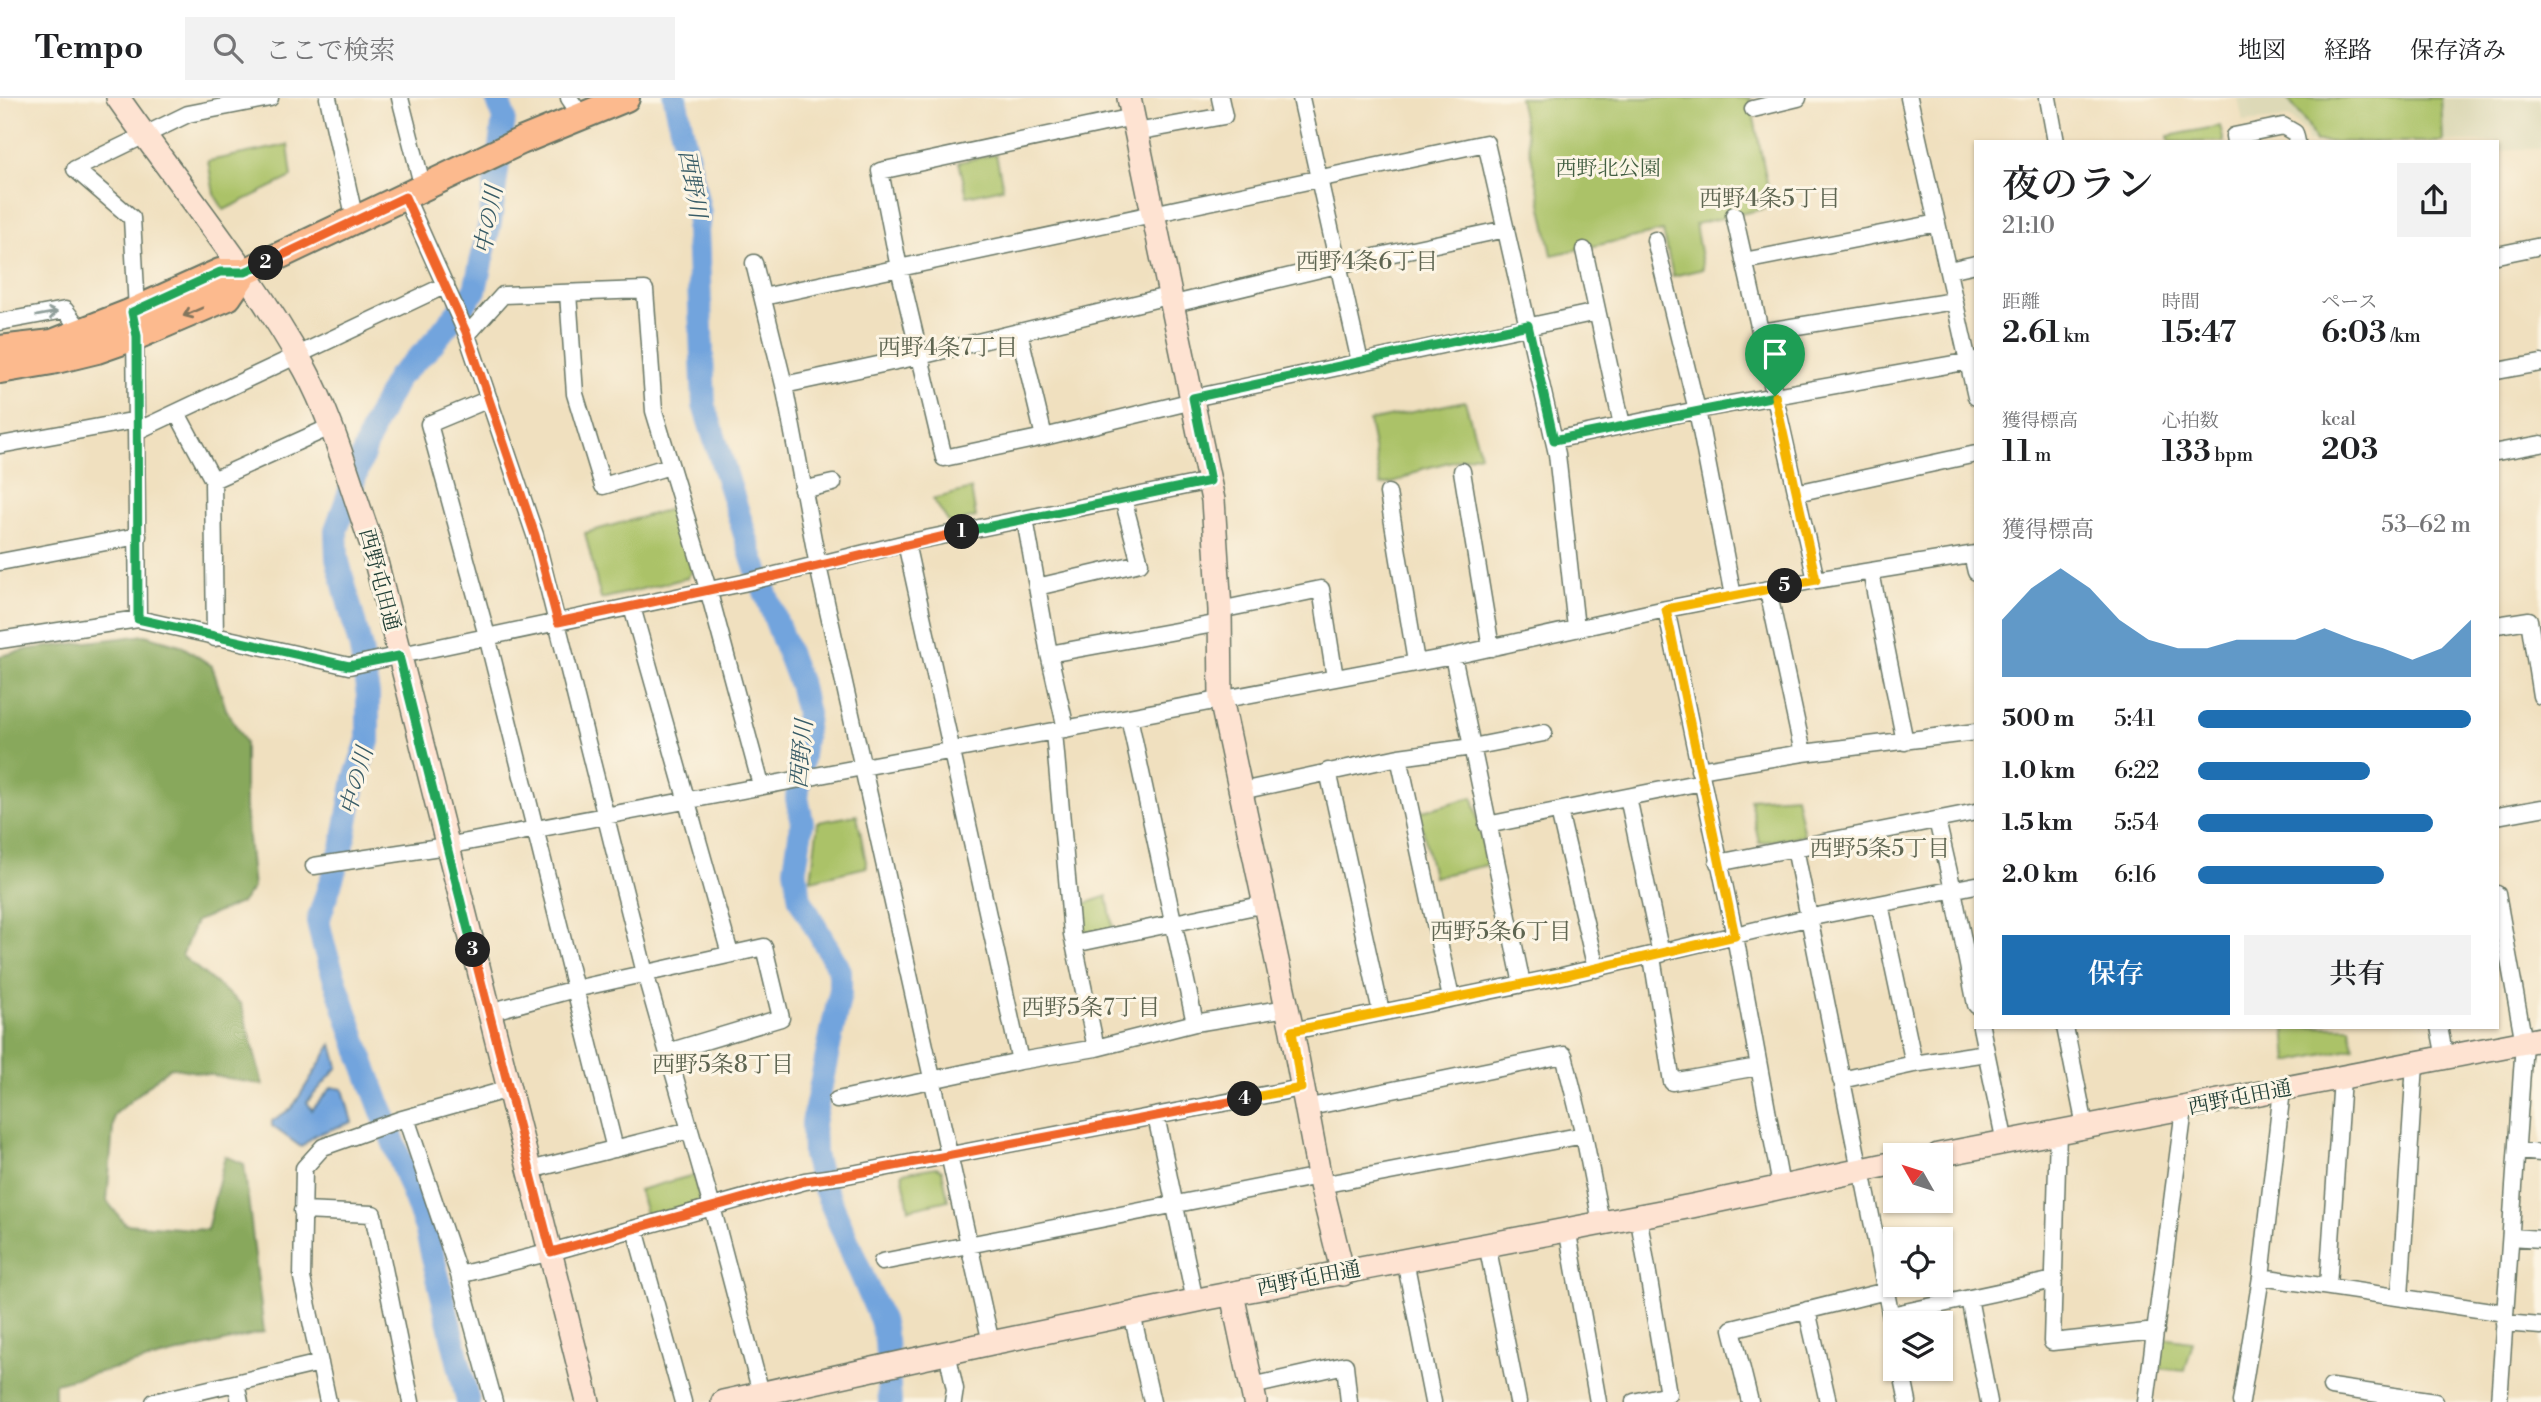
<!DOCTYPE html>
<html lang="ja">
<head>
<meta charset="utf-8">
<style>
	:root { --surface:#fff; --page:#f2f2f2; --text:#202124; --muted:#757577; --line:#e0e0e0; --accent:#1f6fb2 }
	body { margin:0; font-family:"Libre Bodoni","Noto Serif JP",serif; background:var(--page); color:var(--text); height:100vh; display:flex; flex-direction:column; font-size:26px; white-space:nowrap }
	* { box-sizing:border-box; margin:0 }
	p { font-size:23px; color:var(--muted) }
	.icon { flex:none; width:38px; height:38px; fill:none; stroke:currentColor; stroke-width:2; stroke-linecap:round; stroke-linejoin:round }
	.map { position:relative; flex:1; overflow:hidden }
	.sheet { position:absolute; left:1974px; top:42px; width:525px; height:889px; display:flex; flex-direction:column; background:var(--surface); border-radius:0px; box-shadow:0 2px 5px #0004 }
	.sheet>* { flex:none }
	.needle { width:46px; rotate:309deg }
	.fabs { position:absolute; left:1883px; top:1045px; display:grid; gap:14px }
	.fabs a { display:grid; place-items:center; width:70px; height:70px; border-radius:0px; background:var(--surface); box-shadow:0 2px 5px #0004; font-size:35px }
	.pin { position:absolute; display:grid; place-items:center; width:60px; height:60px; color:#fff; margin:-72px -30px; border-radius:50% 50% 50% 0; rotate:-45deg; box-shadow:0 0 7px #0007 }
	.pin .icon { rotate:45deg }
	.km { position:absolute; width:35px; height:35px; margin:-18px; border-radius:50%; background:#222; color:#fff; font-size:19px; line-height:35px; text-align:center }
	.round { display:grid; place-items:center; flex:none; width:74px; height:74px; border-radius:0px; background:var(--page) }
	.overview { display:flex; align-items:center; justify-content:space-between; height:119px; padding:0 28px }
	h1 { font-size:38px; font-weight:600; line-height:52px }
	.metrics { display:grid; grid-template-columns:repeat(3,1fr); gap:10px; height:119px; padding:7px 28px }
	.metrics div { display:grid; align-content:center }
	.metrics b { font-size:30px; font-weight:600 }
	.metrics small { font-size:19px; font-weight:400 }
	.metrics p { font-size:19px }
	.chart { height:196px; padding:14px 28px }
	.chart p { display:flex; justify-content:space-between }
	.chart svg { width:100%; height:126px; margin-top:7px; fill:var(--accent); opacity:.7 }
	.primary-button { display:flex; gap:14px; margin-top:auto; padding:14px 28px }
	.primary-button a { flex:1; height:80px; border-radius:0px; background:var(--accent); color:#fff; font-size:28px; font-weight:600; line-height:80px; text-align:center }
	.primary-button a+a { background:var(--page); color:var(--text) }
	ul { padding:0 28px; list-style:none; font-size:23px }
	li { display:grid; grid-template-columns:112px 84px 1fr; align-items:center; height:52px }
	li i { height:18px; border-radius:9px; background:var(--accent) }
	header { display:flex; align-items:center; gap:42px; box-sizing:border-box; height:98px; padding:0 35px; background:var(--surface); border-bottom:2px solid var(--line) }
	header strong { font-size:33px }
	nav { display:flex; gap:38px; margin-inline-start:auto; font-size:24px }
	.search { width:490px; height:63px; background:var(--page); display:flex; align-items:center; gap:18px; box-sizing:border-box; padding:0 24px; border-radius:0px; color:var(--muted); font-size:26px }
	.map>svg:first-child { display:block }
	.built { fill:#ddd9b7 }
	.green { fill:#abc267; stroke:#65804e; stroke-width:2 }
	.forest { fill:#88a85c; stroke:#547248; stroke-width:2 }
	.water { fill:#72a4dd; stroke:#487088; stroke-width:2 }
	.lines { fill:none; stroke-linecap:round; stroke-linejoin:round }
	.river { stroke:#72a4dd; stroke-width:24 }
	.street-casing { stroke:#687665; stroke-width:19 }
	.secondary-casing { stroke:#687665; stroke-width:26 }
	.primary-casing { stroke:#687665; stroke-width:30 }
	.street { stroke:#fff; stroke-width:16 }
	.secondary { stroke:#fee3d2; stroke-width:23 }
	.primary { stroke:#fcba8e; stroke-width:26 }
	.oneway { stroke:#82755c }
	.oneway2 { stroke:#8f9e9a }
	.split-1-casing { stroke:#fff; stroke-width:14 }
	.split-2-casing { stroke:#fff; stroke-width:14 }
	.split-3-casing { stroke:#fff; stroke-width:14 }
	.split-4-casing { stroke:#fff; stroke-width:14 }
	.split-5-casing { stroke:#fff; stroke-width:14 }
	.split-6-casing { stroke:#fff; stroke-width:14 }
	.split-1 { stroke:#22a559; stroke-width:9 }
	.split-2 { stroke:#f0652b; stroke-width:9 }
	.split-3 { stroke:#22a559; stroke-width:9 }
	.split-4 { stroke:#f0652b; stroke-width:9 }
	.split-5 { stroke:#f5b400; stroke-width:9 }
	.split-6 { stroke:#f5b400; stroke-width:9 }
	.labels { text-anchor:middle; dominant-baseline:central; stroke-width:6; stroke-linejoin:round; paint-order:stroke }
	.park-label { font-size:21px; fill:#425e41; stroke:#fcf5e5 }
	.street-label { font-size:21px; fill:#1f3d34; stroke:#fcf5e5 }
	.water-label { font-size:23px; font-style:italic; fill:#385c67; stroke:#fcf5e5 }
	.neighbourhood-label { font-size:23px; fill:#5e6551; stroke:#fcf5e5 }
</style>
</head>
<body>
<header>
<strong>Tempo</strong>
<div class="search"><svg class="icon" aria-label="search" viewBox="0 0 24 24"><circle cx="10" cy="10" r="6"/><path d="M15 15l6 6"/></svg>ここで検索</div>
<nav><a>地図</a><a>経路</a><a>保存済み</a></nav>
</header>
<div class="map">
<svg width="2541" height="1304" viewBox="0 0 2541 1304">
	<rect width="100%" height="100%" fill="#fcf5e5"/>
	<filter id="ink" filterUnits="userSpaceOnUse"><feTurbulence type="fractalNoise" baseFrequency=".0143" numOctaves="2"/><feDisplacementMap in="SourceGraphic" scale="14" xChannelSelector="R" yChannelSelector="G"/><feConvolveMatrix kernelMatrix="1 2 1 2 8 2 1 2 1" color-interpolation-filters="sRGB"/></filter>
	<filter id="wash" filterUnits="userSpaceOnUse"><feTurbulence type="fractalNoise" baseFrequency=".00686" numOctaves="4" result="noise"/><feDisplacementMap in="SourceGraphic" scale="28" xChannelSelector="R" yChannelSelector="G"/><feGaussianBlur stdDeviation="1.57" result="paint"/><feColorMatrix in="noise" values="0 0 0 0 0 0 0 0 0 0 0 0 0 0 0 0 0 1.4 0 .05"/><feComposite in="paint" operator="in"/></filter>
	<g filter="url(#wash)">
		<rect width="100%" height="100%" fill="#f0e0bf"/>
		<!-- built -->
		<path class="built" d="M2238 0H2541V51H2513L2497 55V44H2307L2305 33 2291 20 2243 24Z"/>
		<!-- green -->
		<path class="green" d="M1519 0H1750L1772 109 1695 126 1703 171 1673 178 1663 133 1552 157Z
			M2287 0H2441L2443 44H2315L2308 27Z
			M2220 28 2224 44H2169L2168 38Z
			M288 47 292 79 224 112 214 96 208 63Z
			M996 56 1003 90 967 98 959 64Z
			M1465 303 1480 356 1422 371 1397 384 1381 387 1369 323Z
			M971 391 976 419 950 426 933 401Z
			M674 410 692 473 687 480 601 501 585 435Z
			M1796 698 1804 737 1759 745 1750 701Z
			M1473 699 1487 767 1433 779 1419 714Z
			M857 717 867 769 811 782 818 724Z
			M1107 798 1113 830 1086 836 1079 832 1078 808Z
			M2285 929H2350L2354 950 2288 964Z
			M936 1069 942 1072 948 1102 909 1111 902 1075Z
			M694 1077 700 1101 697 1106 647 1119 639 1092Z
			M2162 1240 2193 1244 2185 1273 2157 1270Z"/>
		<!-- forest -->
		<path class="forest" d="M145 537 180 547 212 568 226 611 245 644V709L253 790 241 805 196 823 182 858 241 906 263 987 170 969 114 1017 107 1103 125 1126 207 1132 225 1058 244 1066 264 1234 55 1285V1304H0V558L30 551Z"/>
		<!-- water -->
		<path class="water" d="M332 946 338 969 307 1004 312 1012 332 989 343 991 352 1024 315 1037 301 1049 272 1028V1023L292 1010Z"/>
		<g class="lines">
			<!-- river -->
			<path class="river" d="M675 0 700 116 697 132 704 307 753 462 801 589 807 616 797 700 802 724 795 771 800 801 840 873V895L813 1025 814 1057 820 1079 881 1222 886 1242 890 1304
				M468 1304 426 1130 358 950 324 849 318 823 342 750 355 681 368 643V597L361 551 337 460 336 432 374 326 398 279 429 250 475 192 490 124 504 20 497 0"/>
		</g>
	</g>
	<g filter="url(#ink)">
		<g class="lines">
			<!-- street casing -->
			<g class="street-casing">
				<path id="street" d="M328 0 355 122
					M400 0 423 90
					M569 0 582 19
					M1301 0 1360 264
					M1909 0 1976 299
					M2048 0 2056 44
					M1753 11 1798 0
					M1136 34 1224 18 1220 0
					M2235 44 2234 38 2283 28 2295 35 2297 44
					M405 98 466 234 535 437 645 875 712 1109 761 1295
					M1734 117 1816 482
					M1655 142 1697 312 1733 498
					M1584 152 1622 327
					M2497 157 2541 148
					M1744 163 1937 125
					M754 165 784 287 818 468 991 1245
					M1949 172 1976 166
					M568 195 575 296 603 388 670 368
					M763 199 1486 45 1557 356 1576 530
					M1174 206 1337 167 1506 131
					M137 212 132 120 75 71 188 16 270 0
					M0 224 65 212 83 235
					M135 230 138 521
					M1019 234 1044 339 1193 303
					M1760 234 1954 203
					M467 237 503 197 645 192 654 313 708 491 761 687
					M2497 273 2541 265
					M784 287 920 258 1172 197
					M1193 300 1597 214
					M489 301 429 326 487 538 615 1051
					M177 315 213 382 215 540
					M137 333 446 187
					M1044 339 944 360 899 170 880 73 1133 19
					M1554 342 1697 312 1976 262
					M0 347 137 322
					M2497 354 2541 346
					M1462 373 1491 550
					M213 382 330 329
					M802 392 833 385
					M1388 395 1416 564
					M1796 395 1976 356
					M1025 421 1049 556 1066 631
					M906 445 1020 963
					M1972 457 1976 474
					M0 464 138 438
					M1871 474 1905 644
					M1037 489 1140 465 1123 401
					M1768 492 1803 655
					M632 509 730 856
					M1666 511 1735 838 1781 1088
					M1220 512 1321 491 1335 580
					M2497 527 2529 522 2541 598
					M0 542 138 521 349 568 743 485 906 445 1210 383
					M1049 556 1220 525
					M1453 558 1522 886
					M1129 619 1195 925
					M1054 634 1072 836 1096 950
					M1399 659 1451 900
					M1699 672 1803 655 1976 634
					M1328 673 1381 914
					M815 678 1453 558 1666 511 1816 482 1976 456
					M1241 693 1399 659 1472 649 1544 635
					M1628 699 1661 856
					M1559 713 1596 871
					M2497 718 2541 710
					M1937 722 1953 792 1976 907
					M1487 727 1702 684
					M1795 750 1860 1072
					M1718 765 1976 714
					M314 768 446 748 816 678
					M2497 796 2524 945 2499 1304
					M1880 806 1914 966
					M1074 846 1265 806
					M1652 859 1672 984 1758 969
					M489 914 575 891 764 849 781 920 668 954
					M1981 929 2005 1045
					M2065 929 2085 1028
					M2439 929 2445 960
					M1292 933 1562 878 1807 820 1976 787
					M1841 982 1914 966 1986 955
					M837 1002 1020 963 1096 950 1195 925 1287 910
					M1305 1010 1564 957 1584 1037 1601 1124
					M1156 1018 1195 1203
					M406 1020 459 1177 494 1304
					M2058 1033 2052 1244 2156 1233
					M2518 1053 2541 1055
					M530 1072 690 1032
					M1862 1072 1895 1240
					M1321 1087 1584 1037
					M302 1113 373 1116 411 1304
					M1567 1130 1598 1304
					M635 1131 683 1304
					M2511 1139 2541 1141
					M1487 1146 1518 1304
					M1405 1162 1433 1304
					M882 1164 1319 1078
					M459 1177 551 1154 805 1083 847 1077 1301 990
					M2261 1179 2505 1215
					M2328 1188 2342 980
					M2400 1199 2415 966
					M1969 1200 1989 1304
					M1807 1212 1828 1304
					M1132 1216 1152 1304
					M1891 1217 2054 1182
					M2504 1225 2541 1228
					M947 1254 955 1291 953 1304
					M1901 1270 1908 1304
					M236 1285 240 1304
					M1252 1288 1345 1267 1349 1304
					M2331 1289 2435 1304
					M154 1304 320 1265
					M328 1304 302 1180 304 1070 323 1049 399 1022 509 991
					M1634 1304 1668 1296 1638 1116
					M1750 1304 1732 1231 1886 1193
					M2146 1304 2184 1011
					M2241 1304 2261 1179 2282 992"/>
			</g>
			<!-- secondary casing -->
			<g class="secondary-casing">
				<path id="secondary" d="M118 0C181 90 252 175 305 271 334 324 350 387 371 444L588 1304
					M1129 0 1213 402 1220 512 1221 601 1292 933 1321 1087 1343 1176
					M1938 1057 2541 941
					M1232 1196 1255 1304
					M723 1304 991 1245 1208 1200 1692 1108 1895 1065"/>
			</g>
			<!-- primary casing -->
			<g class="primary-casing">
				<path id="primary" d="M0 251 52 245 129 215 220 174H245L521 43 626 0
					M0 272 52 263 97 252 137 238 228 199 245 174"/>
			</g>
			<!-- street -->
			<use href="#street" class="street"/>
			<!-- secondary -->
			<use href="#secondary" class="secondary"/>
			<!-- primary -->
			<use href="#primary" class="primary"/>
		</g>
		<!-- one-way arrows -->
		<defs><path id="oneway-shaft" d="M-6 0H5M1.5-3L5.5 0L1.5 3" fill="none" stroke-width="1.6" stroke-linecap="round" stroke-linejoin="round" transform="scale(1.75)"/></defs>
		<use class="oneway" href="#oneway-shaft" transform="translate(193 214) rotate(157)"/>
		<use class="oneway2" href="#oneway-shaft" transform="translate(47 216) rotate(-10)"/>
	</g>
	<g class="lines" filter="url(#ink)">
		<!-- split-1 casing -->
		<g class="split-1-casing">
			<path id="split-1" d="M962 434 1210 383 1193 300 1528 227 1554 342 1775 298"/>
		</g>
		<!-- split-2 casing -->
		<g class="split-2-casing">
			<path id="split-2" d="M266 165 405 99 466 234 535 437 558 524 775 478 962 434"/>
		</g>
		<!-- split-3 casing -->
		<g class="split-3-casing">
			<path id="split-3" d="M266 165 245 174H220L132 214 137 238 138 521 349 568 399 558 473 852"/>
		</g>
		<!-- split-4 casing -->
		<g class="split-4-casing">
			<path id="split-4" d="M473 852 551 1154 805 1083 847 1077 1245 1001"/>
		</g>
		<!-- split-5 casing -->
		<g class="split-5-casing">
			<path id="split-5" d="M1245 1001 1301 990 1292 933 1562 878 1735 838 1666 511 1785 488"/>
		</g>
		<!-- split-6 casing -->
		<g class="split-6-casing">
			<path id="split-6" d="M1775 298 1816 482 1785 488"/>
		</g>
		<!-- split-1 -->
		<use href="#split-1" class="split-1"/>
		<!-- split-2 -->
		<use href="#split-2" class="split-2"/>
		<!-- split-3 -->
		<use href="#split-3" class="split-3"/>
		<!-- split-4 -->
		<use href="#split-4" class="split-4"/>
		<!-- split-5 -->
		<use href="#split-5" class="split-5"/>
		<!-- split-6 -->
		<use href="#split-6" class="split-6"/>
	</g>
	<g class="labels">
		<!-- park labels -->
		<g class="park-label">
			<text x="1608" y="71">西野北公園</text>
		</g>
		<!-- street labels -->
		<g class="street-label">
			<text transform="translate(379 482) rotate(75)">西野屯田通</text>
			<text transform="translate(2240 1000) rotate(-11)">西野屯田通</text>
			<text transform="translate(1309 1181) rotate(-11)">西野屯田通</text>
		</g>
		<!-- water labels -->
		<g class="water-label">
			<text transform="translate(692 86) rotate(80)">西野川</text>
			<text transform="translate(489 122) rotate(-80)">中の川</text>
			<text transform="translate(802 656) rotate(-85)">西野川</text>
			<text transform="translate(357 683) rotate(-75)">中の川</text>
		</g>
		<!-- neighbourhood labels -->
		<g class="neighbourhood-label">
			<text x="1770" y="101">西野4条5丁目</text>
			<text x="1367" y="164">西野4条6丁目</text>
			<text x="948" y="250">西野4条7丁目</text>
			<text x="1880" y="751">西野5条5丁目</text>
			<text x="1501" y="834">西野5条6丁目</text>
			<text x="1091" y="910">西野5条7丁目</text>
			<text x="723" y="967">西野5条8丁目</text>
		</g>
	</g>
</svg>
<div class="fabs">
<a><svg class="needle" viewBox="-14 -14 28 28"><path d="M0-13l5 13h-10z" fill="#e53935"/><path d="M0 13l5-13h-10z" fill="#757577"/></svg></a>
<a><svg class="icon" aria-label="locate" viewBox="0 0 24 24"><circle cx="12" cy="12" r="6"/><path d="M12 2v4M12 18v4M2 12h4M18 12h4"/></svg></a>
<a><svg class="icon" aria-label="layers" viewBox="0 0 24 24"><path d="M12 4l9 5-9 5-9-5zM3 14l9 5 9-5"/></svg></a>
</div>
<div class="pin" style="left:1775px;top:298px;background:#1e9e55"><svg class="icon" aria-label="arrive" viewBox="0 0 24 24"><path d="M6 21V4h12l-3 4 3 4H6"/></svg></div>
<b class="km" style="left:962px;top:434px">1</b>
<b class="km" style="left:266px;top:165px">2</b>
<b class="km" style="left:473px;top:852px">3</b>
<b class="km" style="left:1245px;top:1001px">4</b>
<b class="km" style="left:1785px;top:488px">5</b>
<section class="sheet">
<div class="overview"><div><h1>夜のラン</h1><p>21:10</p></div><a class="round"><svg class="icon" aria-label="share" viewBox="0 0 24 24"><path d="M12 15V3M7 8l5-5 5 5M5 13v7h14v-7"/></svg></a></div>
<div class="metrics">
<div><p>距離</p><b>2.61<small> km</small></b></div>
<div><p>時間</p><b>15:47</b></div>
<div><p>ペース</p><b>6:03<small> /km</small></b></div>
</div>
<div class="metrics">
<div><p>獲得標高</p><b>11<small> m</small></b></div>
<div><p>心拍数</p><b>133<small> bpm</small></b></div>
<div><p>kcal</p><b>203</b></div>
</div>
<div class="chart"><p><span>獲得標高</span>53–62 m</p>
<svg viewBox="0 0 160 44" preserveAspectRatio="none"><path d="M0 44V24L10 13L20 6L30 13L40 24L50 31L60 34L70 34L80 31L90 31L100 31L110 27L120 31L130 34L140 38L150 34L160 24V44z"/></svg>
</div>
<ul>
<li><b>500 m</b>5:41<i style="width:100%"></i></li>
<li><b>1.0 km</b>6:22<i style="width:63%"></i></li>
<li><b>1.5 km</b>5:54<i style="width:86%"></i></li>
<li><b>2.0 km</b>6:16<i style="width:68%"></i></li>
</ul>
<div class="primary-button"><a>保存</a><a>共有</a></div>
</section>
</div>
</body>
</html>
